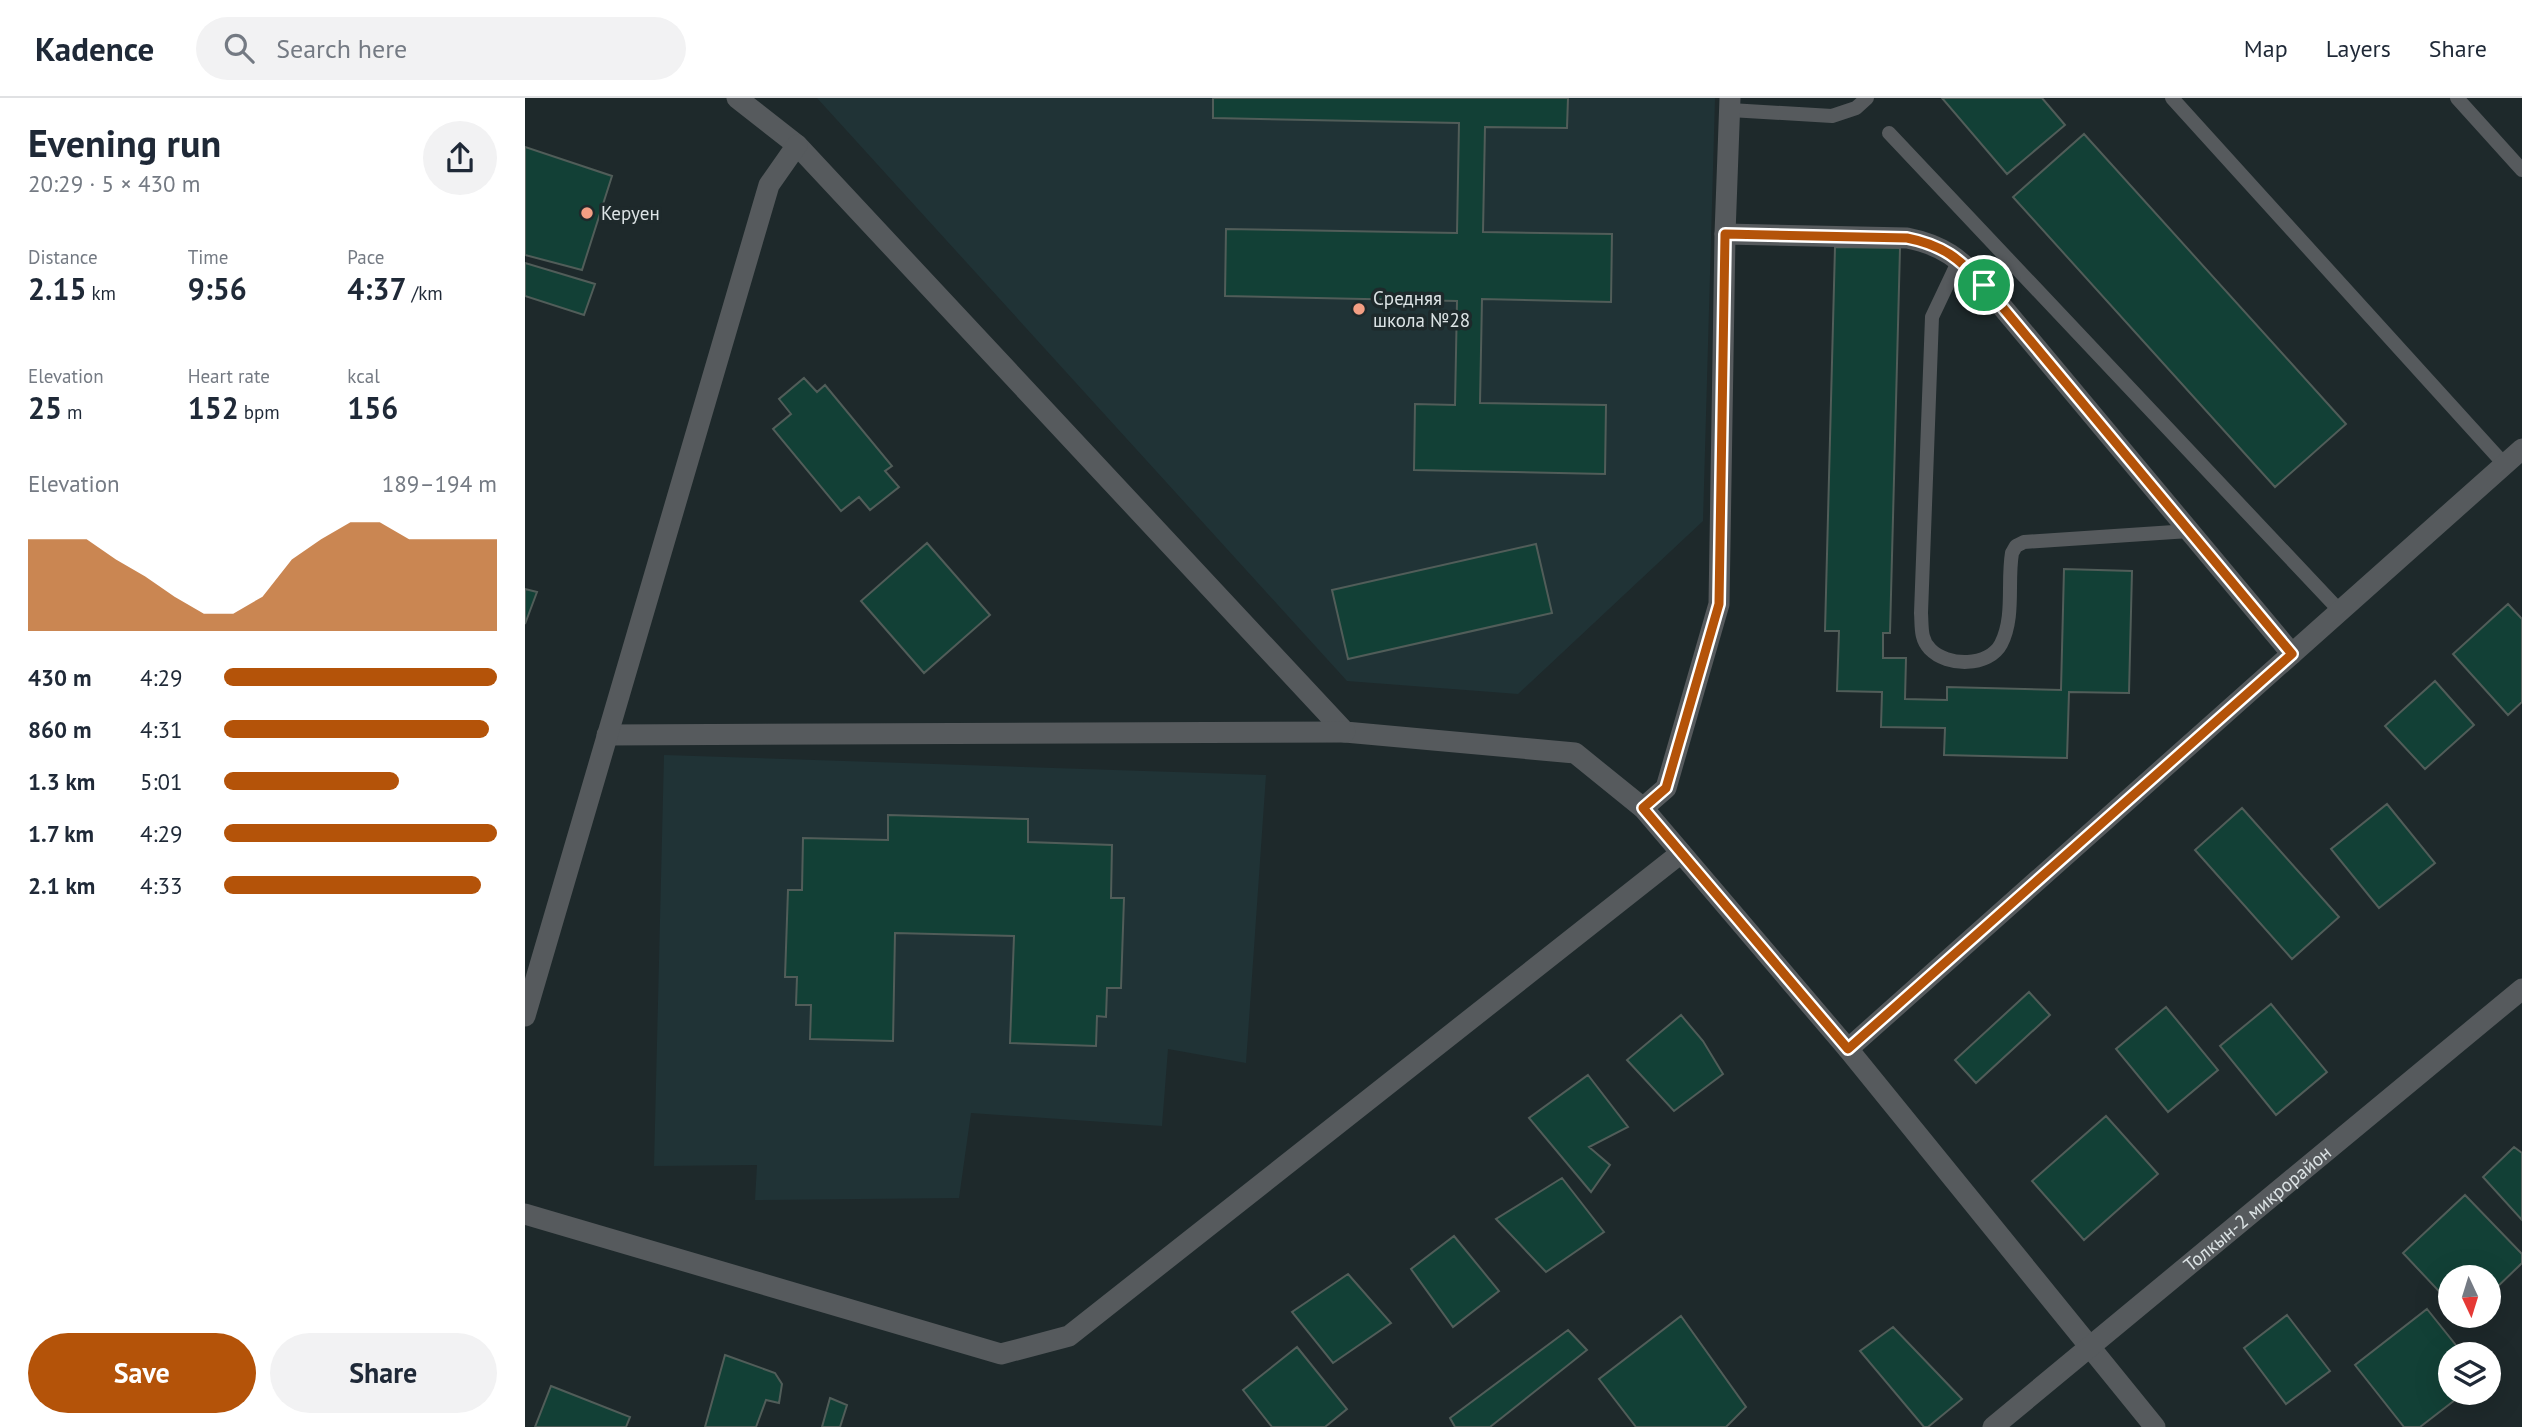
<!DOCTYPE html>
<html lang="en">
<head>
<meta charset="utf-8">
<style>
	:root { --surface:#fff; --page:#f2f2f3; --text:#1f2937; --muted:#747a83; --line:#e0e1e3; --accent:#b45309 }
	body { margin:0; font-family:"PT Sans",sans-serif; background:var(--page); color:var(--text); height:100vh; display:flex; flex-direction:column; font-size:26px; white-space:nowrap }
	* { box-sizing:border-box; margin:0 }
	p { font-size:23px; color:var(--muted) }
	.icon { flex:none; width:38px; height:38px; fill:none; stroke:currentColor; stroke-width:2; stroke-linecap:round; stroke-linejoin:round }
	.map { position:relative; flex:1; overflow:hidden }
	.side { display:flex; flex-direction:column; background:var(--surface); width:525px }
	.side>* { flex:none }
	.needle { width:46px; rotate:176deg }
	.tools { position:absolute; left:1913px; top:1167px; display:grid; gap:14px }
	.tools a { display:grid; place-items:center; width:63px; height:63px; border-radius:50%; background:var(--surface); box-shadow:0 7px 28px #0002; font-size:35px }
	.pin { position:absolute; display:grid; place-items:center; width:60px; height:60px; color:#fff; margin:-30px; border:4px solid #fff; border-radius:50%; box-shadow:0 2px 7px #0007 }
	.round { display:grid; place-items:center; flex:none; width:74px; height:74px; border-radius:37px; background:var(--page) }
	.head { display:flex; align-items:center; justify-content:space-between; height:119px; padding:0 28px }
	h1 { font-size:38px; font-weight:600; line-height:52px }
	.metrics { display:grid; grid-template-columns:repeat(3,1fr); gap:10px; height:119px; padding:7px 28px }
	.metrics div { display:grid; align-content:center }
	.metrics b { font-size:30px; font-weight:600 }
	.metrics small { font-size:19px; font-weight:400 }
	.metrics p { font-size:19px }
	.chart { height:196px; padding:14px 28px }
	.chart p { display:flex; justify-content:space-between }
	.chart svg { width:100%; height:126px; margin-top:7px; fill:var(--accent); opacity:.7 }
	.cta { display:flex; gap:14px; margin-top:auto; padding:14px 28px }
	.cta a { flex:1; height:80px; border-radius:42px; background:var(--accent); color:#fff; font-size:28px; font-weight:600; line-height:80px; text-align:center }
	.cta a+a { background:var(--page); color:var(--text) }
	ul { padding:0 28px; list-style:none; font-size:23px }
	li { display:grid; grid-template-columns:112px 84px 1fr; align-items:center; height:52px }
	li i { height:18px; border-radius:9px; background:var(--accent) }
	header { display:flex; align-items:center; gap:42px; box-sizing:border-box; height:98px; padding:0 35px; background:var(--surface); border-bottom:2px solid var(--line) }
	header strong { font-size:33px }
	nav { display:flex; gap:38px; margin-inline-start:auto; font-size:24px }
	.search { width:490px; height:63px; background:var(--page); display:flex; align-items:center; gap:18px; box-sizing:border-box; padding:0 24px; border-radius:38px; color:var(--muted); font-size:26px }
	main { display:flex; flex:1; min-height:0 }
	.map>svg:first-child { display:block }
	.built { fill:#203336 }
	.building { fill:#124036; stroke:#515d59; stroke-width:2 }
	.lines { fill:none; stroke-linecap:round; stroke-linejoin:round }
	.lane { stroke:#565a5d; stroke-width:14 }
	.street { stroke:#565a5d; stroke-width:21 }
	.route-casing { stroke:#fff; stroke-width:14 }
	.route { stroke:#b45309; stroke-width:9 }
	.poi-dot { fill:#f39f84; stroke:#1e292b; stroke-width:2.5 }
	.labels { text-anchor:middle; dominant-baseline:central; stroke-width:7; stroke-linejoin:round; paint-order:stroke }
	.poi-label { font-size:19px; fill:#dce3e5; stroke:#1e292b; text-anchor:start }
	.street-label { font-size:19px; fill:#dce3e5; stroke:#1e292b }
</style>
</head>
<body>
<header>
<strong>Kadence</strong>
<div class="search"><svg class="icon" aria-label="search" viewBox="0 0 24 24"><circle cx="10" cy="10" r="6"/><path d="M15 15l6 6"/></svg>Search here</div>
<nav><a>Map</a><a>Layers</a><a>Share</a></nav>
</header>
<main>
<section class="side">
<div class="head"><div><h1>Evening run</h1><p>20:29 · 5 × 430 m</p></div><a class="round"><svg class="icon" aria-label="share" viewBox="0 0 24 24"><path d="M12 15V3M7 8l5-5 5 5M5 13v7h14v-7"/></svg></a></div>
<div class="metrics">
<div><p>Distance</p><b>2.15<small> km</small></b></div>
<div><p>Time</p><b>9:56</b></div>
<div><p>Pace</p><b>4:37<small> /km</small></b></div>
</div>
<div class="metrics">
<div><p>Elevation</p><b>25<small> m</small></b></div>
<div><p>Heart rate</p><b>152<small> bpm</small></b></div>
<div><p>kcal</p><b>156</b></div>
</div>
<div class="chart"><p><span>Elevation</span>189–194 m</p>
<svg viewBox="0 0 160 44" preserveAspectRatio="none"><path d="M0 44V12L10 12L20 12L30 19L40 25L50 32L60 38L70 38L80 32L90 19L100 12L110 6L120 6L130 12L140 12L150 12L160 12V44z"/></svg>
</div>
<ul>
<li><b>430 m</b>4:29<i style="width:100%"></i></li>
<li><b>860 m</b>4:31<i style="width:97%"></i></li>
<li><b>1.3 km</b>5:01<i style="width:64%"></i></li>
<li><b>1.7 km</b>4:29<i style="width:100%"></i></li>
<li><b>2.1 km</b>4:33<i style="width:94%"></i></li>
</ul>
<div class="cta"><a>Save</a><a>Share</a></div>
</section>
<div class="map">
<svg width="1997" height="1329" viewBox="0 0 1997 1329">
	<rect width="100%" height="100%" fill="#1e292b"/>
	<!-- built -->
	<path class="built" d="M292 0H1190L1178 423 993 596 822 583Z
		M139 657 741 677 721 965 643 951 637 1028 446 1015 434 1100 230 1102 232 1067 129 1068Z"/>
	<!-- building -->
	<path class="building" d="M688 0H1043L1042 30 960 29 958 134 1087 136 1086 204 957 201 955 305 1081 307 1080 376 889 372 890 306 930 307 932 203 700 198 701 131 932 135 934 25 688 20Z
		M1417 0H1517L1540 27 1482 76Z
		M1559 36 1821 326 1750 389 1488 99Z
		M0 49 87 78 57 172 0 157Z
		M1310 149 1375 150 1365 535H1358V560H1381L1380 601 1422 602V589L1536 592 1539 471 1607 473 1604 595 1544 594 1542 660 1419 657 1420 630 1356 629 1357 594 1312 593 1314 533H1300Z
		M0 165 70 186 59 217 0 198Z
		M279 280 292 294 300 287 367 368 360 373 374 389 345 412 334 399 316 413 248 331 266 316 254 301Z
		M402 445 465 517 399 575 336 503Z
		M1011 446 1027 515 823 561 807 492Z
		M0 491 12 494 0 526Z
		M1983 506 1997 521V604L1983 617 1928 556Z
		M1910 583 1949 627 1900 671 1860 628Z
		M1862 706 1910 765 1854 810 1806 751Z
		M1717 710 1814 819 1767 861 1670 752Z
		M363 717 503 721V744L587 747 586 800H599L596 890H582L581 919 572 918 571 948 485 945 489 838 370 835 368 943 285 941 286 907H271L272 879H260L263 792H277L278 740 363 742Z
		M1504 894 1525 917 1451 985 1430 962Z
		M1746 906 1802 974 1751 1017 1695 948Z
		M1641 909 1693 972 1643 1014 1591 951Z
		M1156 917 1178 943 1198 976 1149 1013 1102 962Z
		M1063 977 1103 1029 1064 1049 1085 1067 1066 1094 1004 1020Z
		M1581 1018 1633 1076 1559 1142 1507 1083Z
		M1989 1049 1997 1055V1122L1958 1079Z
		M1037 1080 1079 1134 1021 1174 971 1121Z
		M1940 1097 1997 1156V1165L1964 1197V1180H1925V1205L1878 1155Z
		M929 1138 974 1193 928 1229 886 1171Z
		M823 1176 866 1225 808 1265 767 1214Z
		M1902 1211 1938 1256H1925V1295H1939L1895 1329H1879L1830 1267Z
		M1762 1217 1805 1273 1761 1306 1719 1250Z
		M1156 1218 1221 1309 1201 1329H1111L1074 1281Z
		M1368 1229 1437 1301 1403 1329H1399L1335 1253Z
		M1043 1232 1062 1252 965 1329H930L925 1320Z
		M772 1249 822 1311 800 1329H747L718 1292Z
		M200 1257 250 1275 257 1286 254 1305 241 1302 231 1329H180Z
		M26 1288 105 1319 101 1329H10Z
		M305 1300 322 1307 315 1329H297Z"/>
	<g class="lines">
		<!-- lane -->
		<path class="lane" d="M1647 0 1980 367
			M1932 0 1997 72
			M1205 12 1307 18 1331 10 1342 0
			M1364 35 1815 513
			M1434 162 1407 219 1396 515C1397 528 1395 541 1405 551 1422 569 1464 569 1476 546 1490 519 1482 484 1487 455L1491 448 1499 444 1664 433"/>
		<!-- street -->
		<g class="street">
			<path d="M212 0 272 47 820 634 1050 655 1118 710 1323 951 1630 1329"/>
			<path d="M1200 136 1382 140C1418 147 1435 161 1459 187L1767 556"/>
			<path d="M82 637 820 634"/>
			<path d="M1118 710 1141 690 1194 506 1200 136 1205 0"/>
			<path d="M0 918 244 87 272 47"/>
			<path d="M1323 951 1997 351"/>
			<path d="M0 1116 476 1256 544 1238 1156 755"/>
			<path id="s1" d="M1468 1329 1997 891"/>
		</g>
	</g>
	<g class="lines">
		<!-- route casing -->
		<g class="route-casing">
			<path id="route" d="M1200 136 1382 140C1418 147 1435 161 1459 187L1767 556 1323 951 1118 710 1141 690 1194 506Z"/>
		</g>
		<!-- route -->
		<use href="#route" class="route"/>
	</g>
	<!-- markers -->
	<g class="poi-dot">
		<circle cx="62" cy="115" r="7"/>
		<circle cx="834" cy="211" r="7"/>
	</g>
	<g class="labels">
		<!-- poi labels -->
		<g class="poi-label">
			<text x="76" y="115">Керуен</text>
			<text x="848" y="200">Средняя<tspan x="848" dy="22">школа №28</tspan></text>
		</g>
		<!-- street labels -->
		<g class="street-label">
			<text stroke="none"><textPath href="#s1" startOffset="343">Толкын-2 микрорайон</textPath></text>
		</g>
	</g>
</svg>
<div class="tools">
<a><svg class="needle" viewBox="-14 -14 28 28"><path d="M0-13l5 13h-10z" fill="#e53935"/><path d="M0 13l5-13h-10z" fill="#747a83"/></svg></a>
<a><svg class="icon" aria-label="layers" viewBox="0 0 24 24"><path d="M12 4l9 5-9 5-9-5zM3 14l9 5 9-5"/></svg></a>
</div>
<div class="pin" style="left:1459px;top:187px;background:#1e9e55"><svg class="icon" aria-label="arrive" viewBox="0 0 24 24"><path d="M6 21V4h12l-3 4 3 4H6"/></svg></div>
</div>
</main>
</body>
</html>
